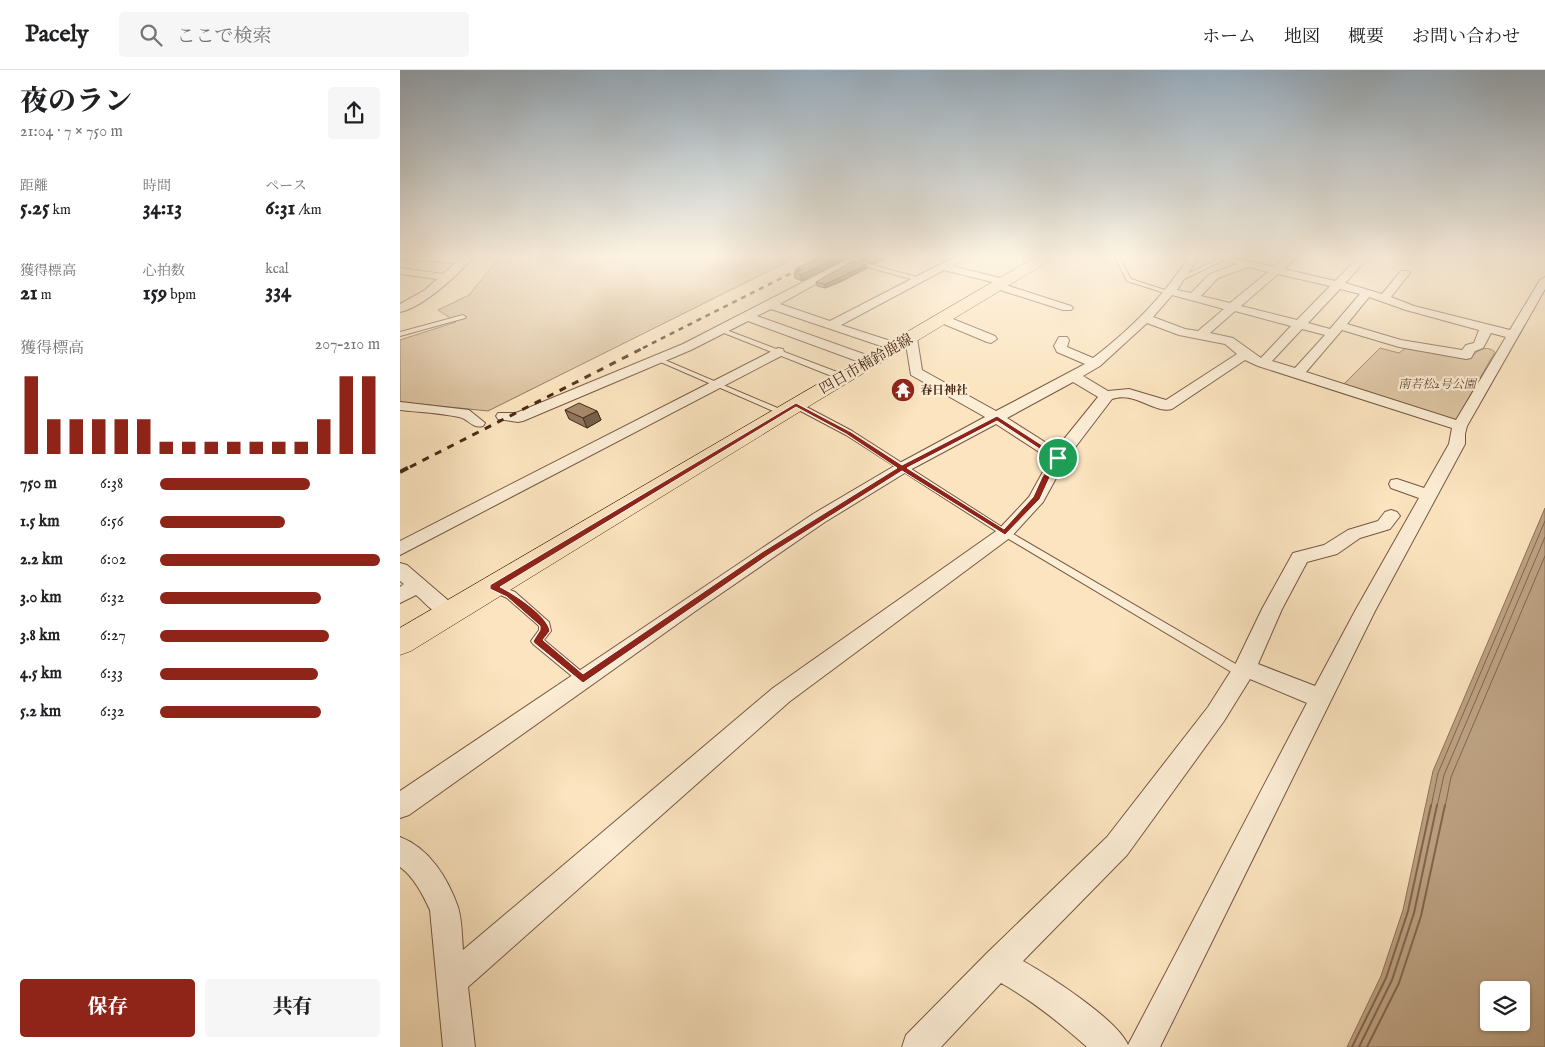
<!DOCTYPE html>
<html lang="ja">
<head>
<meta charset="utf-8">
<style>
	:root { --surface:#fff; --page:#f6f6f6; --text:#202124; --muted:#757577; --line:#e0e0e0; --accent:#8f2418 }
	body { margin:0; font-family:"IM FELL English","Noto Serif JP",serif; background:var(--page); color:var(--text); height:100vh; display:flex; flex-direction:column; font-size:19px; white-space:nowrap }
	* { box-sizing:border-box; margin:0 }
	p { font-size:16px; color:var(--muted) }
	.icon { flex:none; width:28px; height:28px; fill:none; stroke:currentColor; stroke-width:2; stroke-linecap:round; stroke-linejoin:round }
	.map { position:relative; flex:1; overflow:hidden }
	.drawer { display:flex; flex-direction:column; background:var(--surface); width:400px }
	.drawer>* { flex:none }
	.controls { position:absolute; left:1080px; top:911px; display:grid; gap:10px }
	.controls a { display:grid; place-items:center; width:50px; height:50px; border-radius:5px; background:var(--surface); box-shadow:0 1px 4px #0004; font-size:25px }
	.pin { position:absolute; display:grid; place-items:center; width:42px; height:42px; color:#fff; margin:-21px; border:2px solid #fff; border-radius:50%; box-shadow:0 1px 5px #0007 }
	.round { display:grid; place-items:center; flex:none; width:52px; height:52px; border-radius:5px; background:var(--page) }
	.overview { display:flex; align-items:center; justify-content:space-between; height:85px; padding:0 20px }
	h1 { font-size:28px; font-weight:800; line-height:38px }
	.figures { display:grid; grid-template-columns:repeat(3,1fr); gap:8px; height:85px; padding:5px 20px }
	.figures div { display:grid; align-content:center }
	.figures b { font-size:21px; font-weight:800 }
	.figures small { font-size:14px; font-weight:400 }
	.figures p { font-size:14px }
	.chart { height:140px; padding:10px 20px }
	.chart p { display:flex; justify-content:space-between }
	.chart svg { width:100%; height:90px; margin-top:5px; stroke:var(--accent); stroke-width:6 }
	.primary-button { display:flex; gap:10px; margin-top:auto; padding:10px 20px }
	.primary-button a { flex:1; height:58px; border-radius:5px; background:var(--accent); color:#fff; font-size:20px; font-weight:800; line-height:58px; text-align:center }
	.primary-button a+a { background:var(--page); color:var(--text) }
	ul { padding:0 20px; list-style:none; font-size:16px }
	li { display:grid; grid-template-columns:80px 60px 1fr; align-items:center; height:38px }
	li i { height:12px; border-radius:6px; background:var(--accent) }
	header { display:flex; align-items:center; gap:30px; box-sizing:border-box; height:70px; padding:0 25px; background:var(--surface); border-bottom:1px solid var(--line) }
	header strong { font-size:24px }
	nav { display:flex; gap:28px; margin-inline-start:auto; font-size:18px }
	.search { width:350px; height:45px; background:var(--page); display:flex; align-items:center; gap:12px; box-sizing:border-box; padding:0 18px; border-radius:5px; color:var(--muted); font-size:19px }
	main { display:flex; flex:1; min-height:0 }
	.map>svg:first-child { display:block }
	.green { fill:#ddc4a2; stroke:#93765c }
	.water { fill:#bea485; stroke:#8f7358; fill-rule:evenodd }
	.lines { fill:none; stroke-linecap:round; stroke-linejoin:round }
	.shore-far1 { stroke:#84664d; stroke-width:1 }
	.shore { stroke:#84664d; stroke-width:2 }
	.lane-casing { stroke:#765840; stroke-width:2 }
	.street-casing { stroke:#765840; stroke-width:2 }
	.primary-casing { stroke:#492915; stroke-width:1 }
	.lane { fill:#fcedd5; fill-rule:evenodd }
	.street { fill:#fcedd5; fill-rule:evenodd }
	.primary { fill:#fbe4bf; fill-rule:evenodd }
	.rail-far2 { stroke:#492915; stroke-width:2.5; stroke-dasharray:5 5; stroke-linecap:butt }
	.rail-far1 { stroke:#492915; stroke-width:3; stroke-dasharray:7 7; stroke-linecap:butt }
	.rail { stroke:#492915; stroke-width:4; stroke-dasharray:9 9; stroke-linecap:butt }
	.wall { fill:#8f775e; stroke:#492915 }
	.shaded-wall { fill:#74614c; stroke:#492915 }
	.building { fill:#a68a6d; stroke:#492915 }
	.route { fill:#8f2418; stroke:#fff; fill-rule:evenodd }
	.labels { text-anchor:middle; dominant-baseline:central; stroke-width:4.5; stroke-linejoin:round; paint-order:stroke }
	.far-park-label { font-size:12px; font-style:italic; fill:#674831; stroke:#fcedd5 }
	.far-poi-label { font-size:12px; font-weight:bold; fill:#492915; stroke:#fcedd5; text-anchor:start }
	.street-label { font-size:15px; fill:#492915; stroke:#fcedd5 }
</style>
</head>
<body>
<header>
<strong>Pacely</strong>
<div class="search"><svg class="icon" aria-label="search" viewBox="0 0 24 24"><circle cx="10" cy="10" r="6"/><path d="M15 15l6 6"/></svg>ここで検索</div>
<nav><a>ホーム</a><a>地図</a><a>概要</a><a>お問い合わせ</a></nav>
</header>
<main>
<section class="drawer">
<div class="overview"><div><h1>夜のラン</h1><p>21:04 · 7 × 750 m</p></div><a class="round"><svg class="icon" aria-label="share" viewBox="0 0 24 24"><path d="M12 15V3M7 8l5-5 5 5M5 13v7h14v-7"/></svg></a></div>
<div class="figures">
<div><p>距離</p><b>5.25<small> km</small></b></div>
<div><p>時間</p><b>34:13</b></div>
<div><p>ペース</p><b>6:31<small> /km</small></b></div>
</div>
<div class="figures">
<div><p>獲得標高</p><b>21<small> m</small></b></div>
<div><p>心拍数</p><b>159<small> bpm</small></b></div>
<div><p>kcal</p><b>334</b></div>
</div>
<div class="chart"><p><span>獲得標高</span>207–210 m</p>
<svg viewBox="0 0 160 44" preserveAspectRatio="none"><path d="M5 44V6M15 44V27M25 44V27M35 44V27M45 44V27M55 44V27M65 44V38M75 44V38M85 44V38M95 44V38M105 44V38M115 44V38M125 44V38M135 44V27M145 44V6M155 44V6"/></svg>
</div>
<ul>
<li><b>750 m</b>6:38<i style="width:68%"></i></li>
<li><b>1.5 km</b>6:56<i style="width:57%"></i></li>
<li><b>2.2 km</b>6:02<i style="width:100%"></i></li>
<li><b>3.0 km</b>6:32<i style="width:73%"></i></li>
<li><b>3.8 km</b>6:27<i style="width:77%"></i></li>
<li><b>4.5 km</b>6:33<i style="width:72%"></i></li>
<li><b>5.2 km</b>6:32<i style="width:73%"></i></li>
</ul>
<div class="primary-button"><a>保存</a><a>共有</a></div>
</section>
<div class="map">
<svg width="1145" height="977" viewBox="0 0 1145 977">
	<rect width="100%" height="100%" fill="#fbe4bf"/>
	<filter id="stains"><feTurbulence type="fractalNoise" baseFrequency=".004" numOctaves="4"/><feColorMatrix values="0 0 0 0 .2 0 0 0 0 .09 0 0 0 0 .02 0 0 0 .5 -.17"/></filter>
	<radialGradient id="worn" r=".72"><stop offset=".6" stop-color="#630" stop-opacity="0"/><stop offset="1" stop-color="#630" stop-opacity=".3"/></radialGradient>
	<!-- green -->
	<path class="green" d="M101 185H401L88 341 0 332V270L56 252 38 240 69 225Z
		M1007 277 1069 289C1077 281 1085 274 1095 282L1055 352 942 316 980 278 999 283Z"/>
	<!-- water -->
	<path class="water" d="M1145 438V977H947L981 906 1003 840 1033 701ZM1089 920H1121V952H1089Z"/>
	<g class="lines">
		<!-- shore-far1 -->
		<path class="shore-far1" d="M1031 737 1038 703 1145 451
			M1037 737 1044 705 1145 467
			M1045 737 1051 707 1145 486"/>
		<!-- shore -->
		<path class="shore" d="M952 977 986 908 1008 841 1031 735
			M959 977 992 910 1014 843 1037 735
			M967 977 999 913 1021 846 1045 735"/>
		<!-- lane casing -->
		<g class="lane-casing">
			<path id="lane" d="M714 185H718L731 209 771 222 768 224 727 211Z
				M824 186 827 188 826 189 782 210 777 209Z
				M455 190 520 208 521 209 518 211 453 193V191Z
				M63 245 66 247 65 248 0 266V262Z
				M321 258 445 305 446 307 439 309 319 261 318 260Z
				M256 288H260L387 342 383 344H380L256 290Z
				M393 333H399L452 361 608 461 846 600 848 603 846 606 842 608 838 606 602 465 446 365 393 337Z
				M94 513 115 522 149 552 151 561 144 570 187 606 189 609 187 612 183 614 179 612 133 574 131 571 139 560V556L107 528 90 520 89 517 90 514Z"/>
		</g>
		<!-- street casing -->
		<g class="street-casing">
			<path id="street" d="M0 185 61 188 64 185H75C60 203 24 237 0 242V234L25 220 37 209 0 204V198L43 204 55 193 0 189Z
				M456 185H468L380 234 430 251 558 185H570L552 196 608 210 609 212 606 215 671 236 673 238 671 240H663L594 218 593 216 596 213 544 200 441 255 500 274 502 277 500 280 496 281 371 239 357 246 475 288 477 291 475 294H465L348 251 291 280 123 351 118 352 98 349 96 346 98 343H116L283 274Z
				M790 185H800L777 220 791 223 810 204 837 194 808 187 807 185H823L874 197 888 185H899L884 199 935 211 961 185H971L945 213 982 224 1001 201H1009L1010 203 991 227 1014 236 1110 260 1140 210 1145 207V219L1067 356 1065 364V374L975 541 760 977H687C660 953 633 931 601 913L541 977H502L506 965 587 883 707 767 808 637 836 593 862 539 893 483 924 475 948 460 978 451 985 442 991 440 997 442 1000 446 990 459 960 468 937 484 907 492 882 539 858 594 915 616 955 541 1019 428 991 418 989 414 991 410 997 409 1024 418 1049 374 1052 358 858 296 845 290 772 339C754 344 736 321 712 329L667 388 643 432 611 467 389 632 68 917 75 977H43L30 840C23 825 14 807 0 797V767C29 778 48 808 58 837 62 850 62 867 63 880L373 618 599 459 629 427 650 389 596 354 508 401 425 452 297 540 9 745 0 748V721L413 444 496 395 585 347 511 305 505 268 507 265 511 264 517 268 522 300 596 341 685 294 657 282 654 276 659 267H667L669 270 667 277 693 288C731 259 765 225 790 185ZM849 197 868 202 830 233 801 226 818 208ZM878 204 930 216 897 250 841 236ZM940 219 960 224 930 259 908 253ZM772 225 824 239 798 261 785 259 753 247ZM969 227 1006 240 1079 260 1074 273 1066 275 1062 280 1001 270 947 254ZM835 241 891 256 861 288 833 268 810 263ZM747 253 779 265 825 274 837 284 766 330 729 319 708 321 683 306 700 296ZM902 259 925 265 895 298 872 291ZM942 260 999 277 1066 289 1071 288 1075 281 1083 278 1091 263 1106 267 1056 350 906 302ZM673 312 698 327 656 379 607 348ZM850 609 907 633 728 975C717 949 648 905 623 891L727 785 824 651Z
				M543 245 595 266 597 269 591 273 587 272 539 252 537 249Z
				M378 278 383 279 384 282 383 285 0 485V471Z
				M0 332 69 340 85 353 83 356C72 359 69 349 59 347 40 343 19 342 0 340Z
				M0 493 7 495 57 538 60 543 57 548C41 553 28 535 16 525L0 533V517L4 514 0 511Z"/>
		</g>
		<!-- primary casing -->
		<g class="primary-casing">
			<path id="primary" d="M639 185H656L654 188 391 347 11 581 0 585V558Z"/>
		</g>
		<!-- lane -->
		<use href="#lane" class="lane"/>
		<!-- street -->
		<use href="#street" class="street"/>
		<!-- primary -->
		<use href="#primary" class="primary"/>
		<!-- rail-far2 -->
		<path class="rail-far2" d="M243 278 427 185"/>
		<!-- rail-far1 -->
		<path class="rail-far1" d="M10 397 245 277"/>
		<!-- rail -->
		<path class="rail" d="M0 402 13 395"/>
	</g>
	<!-- wall -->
	<path class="wall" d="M426 185 402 211 395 208 394 203 398 201 397 198Z
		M462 185H485V189L475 194 462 190Z
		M467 198 440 212 425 218 417 216 416 212Z
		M165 340 197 341 201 350 187 358 169 349Z"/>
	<!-- shaded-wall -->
	<path class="shaded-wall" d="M442 185H453L402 211 401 205Z
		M474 185H485V189L475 194Z
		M466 195 467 198 440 212 425 218V214Z
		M197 341 201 350 187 358 183 348Z"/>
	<!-- building -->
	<path class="building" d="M426 185H442L401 205 394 203 402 200 397 198Z
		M453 191 466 195 439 208 425 214 416 212Z
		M179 333 197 341 183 348 165 340Z"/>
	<!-- sky -->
	<linearGradient id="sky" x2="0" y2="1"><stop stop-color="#97aec0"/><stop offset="0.58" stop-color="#fdf3e2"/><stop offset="1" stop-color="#fdf3e2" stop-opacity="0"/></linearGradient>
	<rect width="1145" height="321" fill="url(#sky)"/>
	<!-- route -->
	<path class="route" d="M396 333 451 362 502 395 597 346 662 388 650 407 640 429 605 465 502 401 367 486 183 613 134 573 133 571 140 560V556L107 527 90 519V515ZM396 337 446 364 497 398 362 482 183 604 143 570 150 561C148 546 113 523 100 517ZM597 351 655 389 642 407 633 427 604 459 507 398Z"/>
	<!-- icons -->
	<defs>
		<g id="temple-disc" transform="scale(1.25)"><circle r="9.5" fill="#8f2418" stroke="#fcedd5"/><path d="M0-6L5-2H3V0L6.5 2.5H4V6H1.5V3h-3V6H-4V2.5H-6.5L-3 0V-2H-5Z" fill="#fff"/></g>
	</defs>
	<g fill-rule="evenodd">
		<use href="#temple-disc" x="503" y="320"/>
	</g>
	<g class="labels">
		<!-- far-park labels -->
		<g class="far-park-label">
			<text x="1037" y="314">南若松2号公園</text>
		</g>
		<!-- far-poi labels -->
		<g class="far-poi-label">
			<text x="520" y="320">春日神社</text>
		</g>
		<!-- street labels -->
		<g class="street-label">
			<text transform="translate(466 294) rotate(-30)">四日市楠鈴鹿線</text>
		</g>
	</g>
	<rect width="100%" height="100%" filter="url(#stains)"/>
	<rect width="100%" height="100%" fill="url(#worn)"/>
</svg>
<div class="controls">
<a><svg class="icon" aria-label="layers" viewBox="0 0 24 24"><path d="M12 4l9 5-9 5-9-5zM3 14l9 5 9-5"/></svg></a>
</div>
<div class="pin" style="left:658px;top:388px;background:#1e9e55"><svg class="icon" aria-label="arrive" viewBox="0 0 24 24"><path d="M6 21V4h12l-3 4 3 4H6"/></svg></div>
</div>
</main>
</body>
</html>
